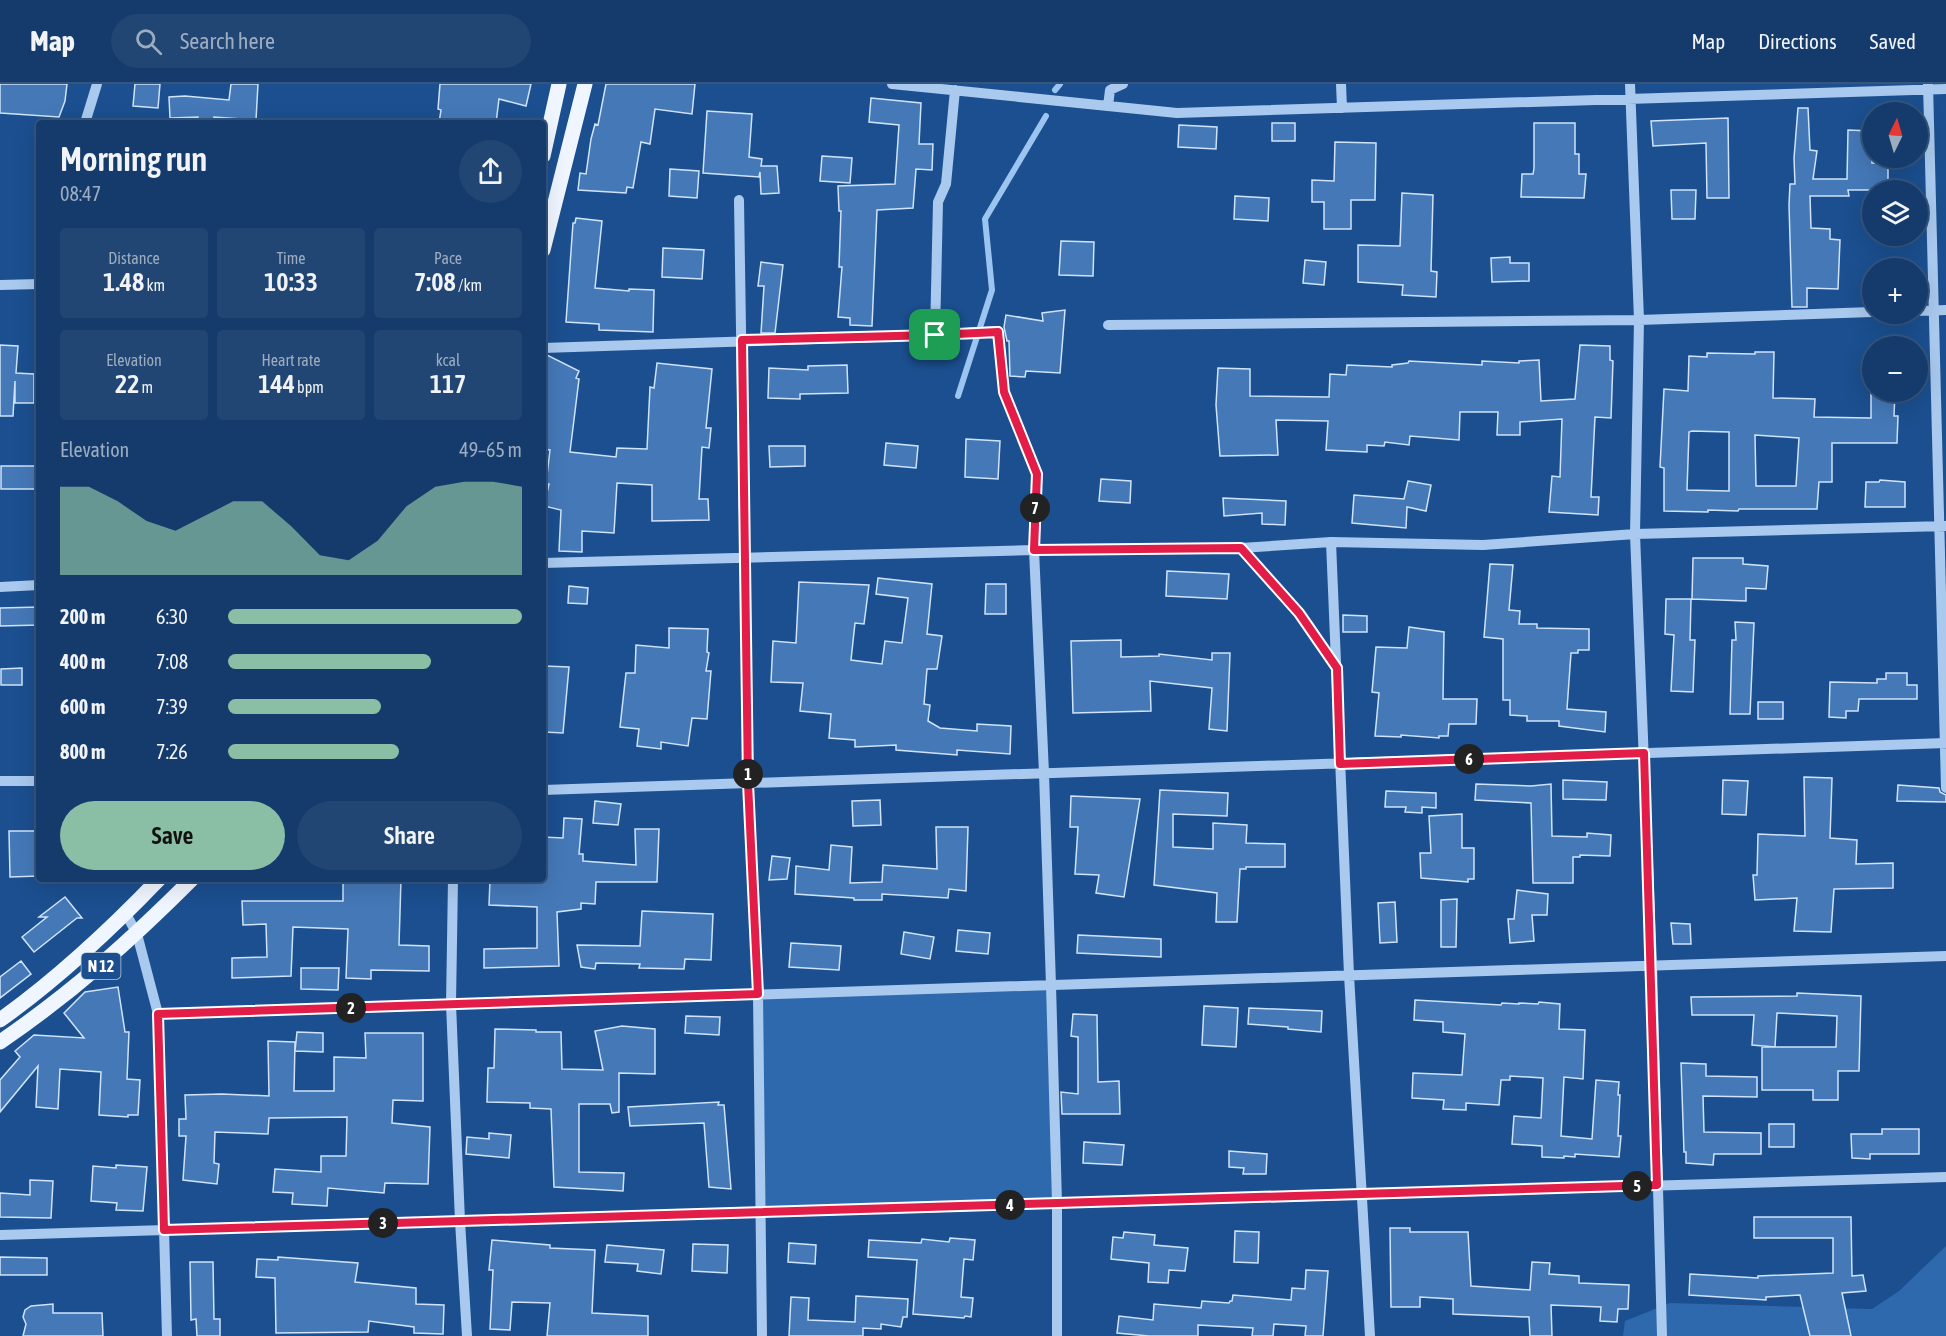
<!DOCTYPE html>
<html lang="en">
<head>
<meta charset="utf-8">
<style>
	:root { --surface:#143b6b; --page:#214673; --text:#f1f3f6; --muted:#9dadc1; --line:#33557e; --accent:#8abfa5 }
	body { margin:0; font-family:"Asap Condensed",sans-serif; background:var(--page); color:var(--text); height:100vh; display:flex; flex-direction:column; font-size:22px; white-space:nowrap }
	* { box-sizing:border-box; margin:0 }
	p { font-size:20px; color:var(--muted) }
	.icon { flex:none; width:33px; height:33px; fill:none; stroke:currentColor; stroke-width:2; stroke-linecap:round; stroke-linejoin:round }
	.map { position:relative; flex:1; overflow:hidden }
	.drawer { position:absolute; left:36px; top:36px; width:510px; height:762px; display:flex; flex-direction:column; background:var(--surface); border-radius:6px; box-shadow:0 6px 24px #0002,0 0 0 2px var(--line) }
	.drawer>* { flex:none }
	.needle { width:39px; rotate:5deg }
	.fabs { position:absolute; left:1862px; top:18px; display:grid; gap:12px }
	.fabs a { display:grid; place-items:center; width:66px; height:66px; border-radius:50%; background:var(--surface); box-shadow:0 6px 24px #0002,0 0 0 2px var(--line); font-size:30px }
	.pin { position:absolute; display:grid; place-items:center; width:51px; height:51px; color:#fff; margin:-26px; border-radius:12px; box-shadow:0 3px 9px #0006 }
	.km { position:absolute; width:30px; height:30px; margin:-15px; border-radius:50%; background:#222; color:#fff; font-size:16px; line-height:30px; text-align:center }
	.round { display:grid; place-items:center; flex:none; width:63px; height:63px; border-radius:32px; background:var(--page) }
	.overview { display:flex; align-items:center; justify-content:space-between; height:102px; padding:0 24px }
	h1 { font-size:33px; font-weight:600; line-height:45px }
	.metrics { display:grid; grid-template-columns:repeat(3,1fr); gap:9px; height:102px; padding:6px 24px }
	.metrics div { display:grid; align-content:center; border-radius:6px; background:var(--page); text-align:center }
	.metrics b { font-size:26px; font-weight:600 }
	.metrics small { font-size:16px; font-weight:400 }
	.metrics p { font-size:16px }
	.chart { height:168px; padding:12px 24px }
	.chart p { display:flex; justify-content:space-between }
	.chart svg { width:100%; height:108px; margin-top:6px; fill:var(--accent); opacity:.7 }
	.cta { display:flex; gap:12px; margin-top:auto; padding:12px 24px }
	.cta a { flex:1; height:69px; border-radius:36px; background:var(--accent); color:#111; font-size:24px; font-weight:600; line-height:69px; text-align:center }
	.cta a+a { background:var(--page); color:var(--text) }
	ul { padding:0 24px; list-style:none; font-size:20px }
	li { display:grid; grid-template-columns:96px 72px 1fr; align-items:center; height:45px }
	li i { height:15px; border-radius:8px; background:var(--accent) }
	header { display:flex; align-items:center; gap:36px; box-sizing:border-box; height:84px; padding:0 30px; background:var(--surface); border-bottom:2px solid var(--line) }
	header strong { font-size:28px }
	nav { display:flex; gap:33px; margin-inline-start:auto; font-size:21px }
	.search { width:420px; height:54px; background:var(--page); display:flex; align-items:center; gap:15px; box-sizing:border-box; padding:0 21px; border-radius:33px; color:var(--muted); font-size:22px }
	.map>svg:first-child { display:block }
	.green { fill:#2e69ad }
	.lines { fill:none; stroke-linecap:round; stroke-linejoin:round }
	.stream { stroke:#9cc4f0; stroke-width:6 }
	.building { fill:#4478b7; stroke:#cfe3fa; stroke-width:1.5; fill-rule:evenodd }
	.path { stroke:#a9c9ee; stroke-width:4; stroke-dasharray:3 4.5; stroke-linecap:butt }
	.minor { stroke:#a9c9ee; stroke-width:10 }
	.major { stroke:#f0f6ff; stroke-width:15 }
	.route-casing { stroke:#fff; stroke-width:12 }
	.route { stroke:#e11d48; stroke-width:8 }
	.labels { text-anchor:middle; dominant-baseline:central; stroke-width:5; stroke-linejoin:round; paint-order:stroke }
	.shield { fill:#1b4f8f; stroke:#bbcadd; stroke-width:1.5 }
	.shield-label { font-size:16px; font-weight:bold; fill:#fff }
</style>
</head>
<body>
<header>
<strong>Map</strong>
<div class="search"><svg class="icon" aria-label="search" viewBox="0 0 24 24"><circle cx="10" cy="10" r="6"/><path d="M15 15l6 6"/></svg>Search here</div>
<nav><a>Map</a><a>Directions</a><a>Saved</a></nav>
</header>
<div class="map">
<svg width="1946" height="1252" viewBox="0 0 1946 1252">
	<rect width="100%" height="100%" fill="#1b4f8f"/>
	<!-- green -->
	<path class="green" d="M1051 901 1057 1119 762 1128 758 910Z
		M1946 1162V1252H1623L1625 1237 1670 1219 1872 1225 1899 1207Z"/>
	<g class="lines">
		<!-- stream -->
		<path class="stream" d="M1055 6 1060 0
			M958 312 992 206 985 135 1046 32"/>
	</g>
	<!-- building -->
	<path class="building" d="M0 0H67L65 17 59 33 0 29Z
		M135 0H160L158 24 133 22Z
		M231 0H258L256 36 214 33 213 39H197L198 33 170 34 169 13 185 12 229 16Z
		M440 0H531L526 22 499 15 496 39H439L441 26 438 25Z
		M606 0H695L692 30 655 25 650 60 641 58 633 104 627 103 626 109 578 106 580 89 586 90 591 55 595 40 598 41Z
		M871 14 921 19 919 60H933L932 86 916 85 913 124 877 126 872 242 850 241V234L838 233 842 183H839L841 127H839L838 102 895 100 899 41 869 38Z
		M1798 24H1808L1810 66 1817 67 1813 95H1847L1848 46 1872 47V79H1888V106H1848L1849 112H1810L1811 144 1830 145V155L1840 156 1838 205 1807 204V223H1792L1789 121 1790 100H1795L1794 74Z
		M707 27 752 30 749 73 762 75 761 82H777L779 109 761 110 760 88 759 93 703 89Z
		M1728 34 1729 114H1707L1706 59 1653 62 1651 37Z
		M1272 39H1295V57H1272Z
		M1534 39H1575V70H1579V90H1586L1584 114 1521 113 1522 90H1533L1534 84Z
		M1179 41 1217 43 1216 65 1178 63Z
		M1335 58 1376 59 1375 116H1351V145H1324V118H1312V96L1334 97Z
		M822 72 852 74 850 99 820 97Z
		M670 85 699 87 697 114 669 112Z
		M1671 106H1696L1695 135H1672Z
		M1402 109 1433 111 1431 187 1437 188 1436 213 1402 211 1403 201 1358 198V161L1400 162Z
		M1235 112 1269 114 1268 137 1234 135Z
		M576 134 602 137 595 204 629 207V205L654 206 653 248 599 246V240L566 238 573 139H575Z
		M1061 157 1094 158 1093 192 1059 191Z
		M663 164 704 166 702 195 662 193Z
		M1510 173V179H1529V197L1492 198 1491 174Z
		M1305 176 1326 178 1324 201 1303 199Z
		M761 178 783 181 775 249H761L764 202H758Z
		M1065 226 1060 289 1026 287 1025 293 1010 292 1009 257H1007L1004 243 1006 231 1043 237 1042 229Z
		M0 261 18 262 16 289 34 290V319H15V297L13 332H0Z
		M1580 261 1610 262V276L1613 277 1611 334 1595 333 1591 413H1599L1598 431 1549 428 1552 392 1560 393 1562 335 1520 338V351H1497L1498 328H1460L1459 356 1410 352 1409 361 1385 358 1384 362 1367 361V368L1326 366 1328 337 1276 336 1278 371 1220 372 1216 321 1218 284 1250 285V312L1329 313 1330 290 1346 291 1347 281 1392 283V281L1408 279 1409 277 1482 281V277L1519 279V277L1539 276 1541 317 1575 315Z
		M1755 268H1774L1773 314 1815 315 1814 333 1871 334V308H1895L1894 332H1898L1897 359H1832V398H1819L1817 425H1739L1738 427 1708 426V428L1664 427V384L1660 383 1664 305 1688 307 1689 272 1707 273V269L1755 270ZM1692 347 1729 348V407L1687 406 1689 348ZM1755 351 1799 354 1796 402H1756Z
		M543 271H547L579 287 576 294 579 295 570 368 616 373 617 364 647 365 650 303 654 304 657 279 712 285 706 344H711L709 364 702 363 699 415H708L709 436 652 437V401L617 399 614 449 582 447V468L559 467 561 426 544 422 549 400H546L550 366 543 365Z
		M847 281 848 309 800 310V315L768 314 769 284 808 286V282Z
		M966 355 1000 357 998 395 965 393Z
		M886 359 918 362 916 384 884 381Z
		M769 362H805V382L770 383Z
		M1 382H36V405H1Z
		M1101 395 1131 397 1130 419 1099 417Z
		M1880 396 1905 398V423H1865L1866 398H1879Z
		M1408 397 1431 401 1426 427 1407 423 1406 444 1352 439 1354 411 1404 415Z
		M1223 414 1286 417 1285 441 1262 440V429L1224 432Z
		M1693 474H1743V480L1768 482 1766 505 1746 504V517L1692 515Z
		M1490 480 1513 481 1509 526 1520 527 1519 540H1537V544L1589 545V566H1578V569H1571L1567 625 1606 628 1605 648 1559 642V637H1527V632L1510 631V616H1503V555L1484 553Z
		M1167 487 1229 490 1227 515 1166 512Z
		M878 494 932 500 927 550 942 552 937 585H927L924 620 930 621 928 637 940 644 977 647V640L1011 642 1010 670 957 666V671L896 666V661L855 663V656L829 654 831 630 800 627 803 599 771 598 773 557 796 559 799 498 869 501 864 540 855 539 851 576 882 580 885 557 902 559 908 514 876 510Z
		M986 500H1006V530H985Z
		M569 502 588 504 587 520 568 519Z
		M1666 515H1691L1690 556H1695L1693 608 1671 607 1674 551 1665 550Z
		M39 523V541L0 542V524Z
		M1343 531 1367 532V548H1343Z
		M1735 538 1754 539 1750 630H1730L1732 556H1736Z
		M1409 543 1444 548 1443 615H1477L1476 640H1449L1448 652H1439V654L1401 651V653L1375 652 1379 609 1372 608 1376 563 1407 564Z
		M669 544 708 545 707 568 709 569 706 587H711L707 635 692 634 688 662 661 658V665L637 662 639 645 620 643 626 589H635L636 561 669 564Z
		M1121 556V573L1159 572V570L1212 576V569H1230L1227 647 1209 645 1212 604 1150 597 1151 627 1073 629 1071 557Z
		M545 582 569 583 563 649 544 648 546 616H543V607Z
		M22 584V601H1V585Z
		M1886 589H1907V601H1917V615H1859L1858 627H1846V634L1829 633 1830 598 1877 599V595H1886Z
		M1758 618H1783V635H1758Z
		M1804 693 1832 694 1830 754 1857 756 1856 780 1893 779V804L1834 805 1831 848 1794 847 1797 814 1755 816 1753 791H1757L1758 750 1805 752Z
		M1563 696 1607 698 1606 716 1563 715Z
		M1723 696 1748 697 1746 731 1722 730Z
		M1476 700 1531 702 1551 700 1552 752 1587 753V749L1611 751 1610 772 1580 771V773H1573V799H1533L1531 719 1475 716Z
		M1898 701 1939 704 1940 708 1946 711V718L1897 717Z
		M1160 706 1228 709 1227 732 1173 730V763L1213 765V739L1247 741 1246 759 1285 760V783H1246V785H1240L1237 838H1216L1217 809 1154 801Z
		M1386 707 1436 709V724L1422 723V729L1405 728 1406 723H1385Z
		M1071 712 1140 715 1124 813 1096 809 1099 791 1075 790 1078 743H1070Z
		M880 716 881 741 853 742 852 717Z
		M595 717 621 720 618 741 593 739Z
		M1462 730V764H1474V795H1468V798L1421 794 1420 769H1431L1429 732Z
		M564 734 582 735 579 770H583V777L636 781 635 745H659L657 798H596L595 820 581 819V825L557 828 559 882 484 884V865L537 864V823L489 821 490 796 538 798V795H543V753L563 754Z
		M936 743H968L966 807 949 805 948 814 882 810V816H854V814L795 810 796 782 829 786 831 761 852 763 850 799 882 798 883 781 937 785Z
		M9 747H39V792L10 793Z
		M772 772 790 774 787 795 769 796Z
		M343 795H401L399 861 429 862V887L371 886V895L346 894 348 845 293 843 291 892 232 894V874L267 873 266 840 243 841 242 817H343Z
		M1517 806 1548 810 1547 831H1532L1534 857 1510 859 1508 835H1514Z
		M65 813 82 834H77L34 868 22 853 47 833H39Z
		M1457 815 1456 863H1441V816Z
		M1395 818 1397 858 1380 859 1378 819Z
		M642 827 713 830 711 876 685 875 684 885 639 884 640 880 596 879 595 885 581 883 577 861 640 862Z
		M1671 839 1690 840 1691 860H1673Z
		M958 846 990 849 988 870 956 867Z
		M904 848 934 853 930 875 901 870Z
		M1078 851 1161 855V873L1077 869Z
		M791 859 841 862 839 886 789 883Z
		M21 877 31 890 0 914V893Z
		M301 884H339L338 906 301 905Z
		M118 903 125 948H129L127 995 140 996 138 1031H128V1033L99 1031 101 988 60 985 58 1025 36 1023 38 982 0 1028V996L20 973 15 967 34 951 84 954 64 929 85 908Z
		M1797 909 1861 912 1859 987H1838V1016H1813V1006H1762V963H1836L1837 932 1777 929 1775 963 1752 961 1754 931H1692L1691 913 1797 912Z
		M1415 916 1501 921 1502 919 1519 920V919L1538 920 1539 918 1560 920 1559 945 1585 946 1583 995 1564 993 1561 1052 1592 1055 1596 996 1619 998 1618 1011H1620L1618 1052H1621L1619 1073 1575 1070V1073L1564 1072V1074L1542 1073V1062L1512 1060 1514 1032 1541 1034 1543 994 1510 992V996H1501L1499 1021 1466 1019V1026L1443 1025 1444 1016 1412 1014 1413 989 1462 991 1465 950 1443 948V938L1414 936Z
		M1204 922 1238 924 1236 963 1202 961Z
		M1249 924 1322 927 1321 948 1288 945V943L1248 940Z
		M1073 930 1097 931 1098 998 1119 997 1120 1030H1062L1061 1008 1078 1010V953L1071 952Z
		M686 932 720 933 719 951 685 949Z
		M622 942 655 945V990L619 989V1028L612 1029 610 1020H579V1088L624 1089 623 1107 554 1103 551 1025 530 1024V1019L487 1018 488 984H494L495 945 536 946V948H561L562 985 603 986 595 947Z
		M297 948 323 949V968L295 967Z
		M365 949H423V1017L393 1016 392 1039 430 1043 428 1100 385 1099 384 1109 328 1104 327 1122 292 1120 293 1109 273 1108 275 1085 321 1088V1072H346L347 1033 269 1034 268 1050 215 1048 214 1079 219 1080 217 1100 183 1096 186 1052H179V1035H186L185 1011 222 1010 269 1012 268 957 295 958 294 1007H334V973L366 974Z
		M1681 979 1706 980V992L1757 993V1013L1703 1012 1704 1048 1761 1049V1070H1714L1713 1081 1686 1079V1068H1684Z
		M719 1018 718 1021H724L731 1105 709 1103 704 1039 630 1042 628 1023Z
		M1769 1040H1794V1063H1769Z
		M1882 1045H1919V1070H1870V1075L1852 1074 1851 1050H1882Z
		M489 1049 511 1051 509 1074 466 1070 467 1053 489 1055Z
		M1084 1058 1124 1061 1122 1081 1083 1079Z
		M1229 1067 1267 1070 1266 1090H1243L1244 1084 1229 1083Z
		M116 1081 147 1083 143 1127 116 1126 117 1119 91 1117 93 1082 116 1084Z
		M30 1096 53 1097 51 1134 0 1133V1109L30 1111Z
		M1754 1133H1851L1852 1192 1863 1191 1866 1207 1842 1209 1851 1252H1810L1800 1211 1766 1213V1216L1689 1211 1690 1190 1758 1194V1192L1833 1189V1154H1754Z
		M1390 1144H1410V1148H1468L1471 1202 1530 1206 1532 1178 1550 1179 1549 1190 1579 1192V1199L1629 1201 1628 1225H1618L1617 1238 1600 1237 1601 1223 1551 1221 1552 1252H1530L1529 1233 1453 1230V1215L1420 1213V1223H1391Z
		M1235 1147 1259 1148 1258 1179 1234 1178Z
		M1124 1148 1155 1151 1154 1161 1188 1164 1185 1187 1169 1186 1168 1199 1148 1198 1149 1179 1111 1175 1113 1153 1123 1154Z
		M950 1154 975 1156 973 1176 964 1175 961 1213 973 1214 971 1233 965 1232 964 1234 913 1230 917 1176 868 1173 869 1156 921 1159 922 1155 949 1158Z
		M492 1156 550 1161V1164L595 1166 592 1229 648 1232V1252H547L550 1219 512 1218 510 1246 490 1245 493 1186H489Z
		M789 1159 816 1161 815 1180 788 1178Z
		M693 1160 728 1161 727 1189 692 1187Z
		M607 1161 664 1166 661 1190 637 1187 638 1180 605 1178Z
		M0 1173 47 1174V1191H0Z
		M278 1173 358 1179 355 1198 416 1204V1220L444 1221 443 1250 414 1249V1243L369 1237 368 1248 276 1249 275 1194 256 1193 257 1175 278 1176Z
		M190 1178H213L214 1235H220V1252H197L196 1235 191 1236Z
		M1306 1186 1328 1187 1323 1252H1305L1306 1242 1274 1240 1273 1252H1252L1253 1244 1198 1241V1252H1149L1117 1249 1119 1232 1153 1236 1154 1220 1201 1224 1202 1217 1229 1219 1230 1217H1232L1233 1211 1291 1216 1292 1204 1305 1205Z
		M856 1212 908 1215 907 1233H903L901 1243 881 1240V1245L863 1244V1252H789L791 1213 809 1214 808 1236 855 1238Z
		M53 1220V1229H102L103 1252H23L26 1240 23 1233 25 1226 31 1222Z"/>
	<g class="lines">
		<!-- path -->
		<path class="path" d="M1254 479 1299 529 1319 559"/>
		<!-- minor -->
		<path class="minor" d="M892 0 1177 29 1946 5
			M1341 0 1342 24
			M1630 0 1639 236 1635 450 1652 882 1662 1252
			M1928 0 1946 704
			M1108 22 1110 6 1123 0
			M85 39 97 0
			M739 116 748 699 758 910 762 1252
			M0 201 39 200
			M1917 227 1946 226
			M1108 241 1639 236 1872 228
			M935 251 938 118 946 100 955 6
			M543 264 935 251 998 247 1004 308 1037 390 1034 466 1044 689 1051 901 1057 1119V1252
			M1331 458 1349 891 1370 1252
			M543 479 1034 466 1241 464 1331 458 1483 461 1635 450 1946 442
			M0 503 39 501
			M0 697H39
			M543 706 1946 659
			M453 795 451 920 460 1137 467 1252
			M126 830 137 850 158 930 167 1252
			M158 930 1946 872
			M0 1151 1946 1093"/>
		<!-- major -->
		<path class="major" d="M543 72 559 0
			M543 166 585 0
			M0 936C56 896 111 845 159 795
			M0 958C72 909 131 856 192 795"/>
	</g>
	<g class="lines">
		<!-- route casing -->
		<g class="route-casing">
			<path id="route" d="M998 248 1004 308 1037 390 1034 466 1241 464 1299 529 1337 584 1340 680 1644 669 1657 1101 164 1146 158 930 758 910 748 699 742 256 935 251Z"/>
		</g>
		<!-- route -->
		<use href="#route" class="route"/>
	</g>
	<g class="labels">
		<!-- shield labels -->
		<rect class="shield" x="81.5" y="869" width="39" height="26" rx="4.5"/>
		<g class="shield-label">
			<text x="101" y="882">N 12</text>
		</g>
	</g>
</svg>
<div class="fabs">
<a><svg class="needle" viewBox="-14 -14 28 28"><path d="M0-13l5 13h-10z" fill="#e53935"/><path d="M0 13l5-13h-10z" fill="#9dadc1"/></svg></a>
<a><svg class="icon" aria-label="layers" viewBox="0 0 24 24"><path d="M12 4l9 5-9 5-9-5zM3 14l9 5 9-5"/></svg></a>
<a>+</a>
<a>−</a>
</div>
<div class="pin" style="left:935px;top:251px;background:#1e9e55"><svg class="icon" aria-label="arrive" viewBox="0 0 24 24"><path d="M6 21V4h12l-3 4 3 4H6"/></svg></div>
<b class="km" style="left:748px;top:690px">1</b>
<b class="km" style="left:351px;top:924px">2</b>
<b class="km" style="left:383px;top:1139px">3</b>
<b class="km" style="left:1010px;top:1121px">4</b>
<b class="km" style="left:1637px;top:1102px">5</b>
<b class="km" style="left:1469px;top:675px">6</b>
<b class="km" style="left:1035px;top:424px">7</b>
<section class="drawer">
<div class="overview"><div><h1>Morning run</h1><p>08:47</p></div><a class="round"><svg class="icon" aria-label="share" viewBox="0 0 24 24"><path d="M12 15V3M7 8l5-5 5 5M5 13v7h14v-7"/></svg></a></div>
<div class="metrics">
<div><p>Distance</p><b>1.48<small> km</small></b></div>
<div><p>Time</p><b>10:33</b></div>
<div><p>Pace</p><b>7:08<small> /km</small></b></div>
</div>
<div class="metrics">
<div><p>Elevation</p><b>22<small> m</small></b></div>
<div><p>Heart rate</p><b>144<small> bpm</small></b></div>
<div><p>kcal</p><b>117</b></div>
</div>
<div class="chart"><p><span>Elevation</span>49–65 m</p>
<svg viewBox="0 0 160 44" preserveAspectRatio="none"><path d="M0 44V8L10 8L20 14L30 22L40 26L50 20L60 14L70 14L80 24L90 36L100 38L110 30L120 16L130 8L140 6L150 6L160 8V44z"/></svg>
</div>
<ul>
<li><b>200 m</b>6:30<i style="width:100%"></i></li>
<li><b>400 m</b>7:08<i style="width:69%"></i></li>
<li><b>600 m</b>7:39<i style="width:52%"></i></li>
<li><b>800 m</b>7:26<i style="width:58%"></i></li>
</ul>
<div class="cta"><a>Save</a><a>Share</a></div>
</section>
</div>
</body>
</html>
